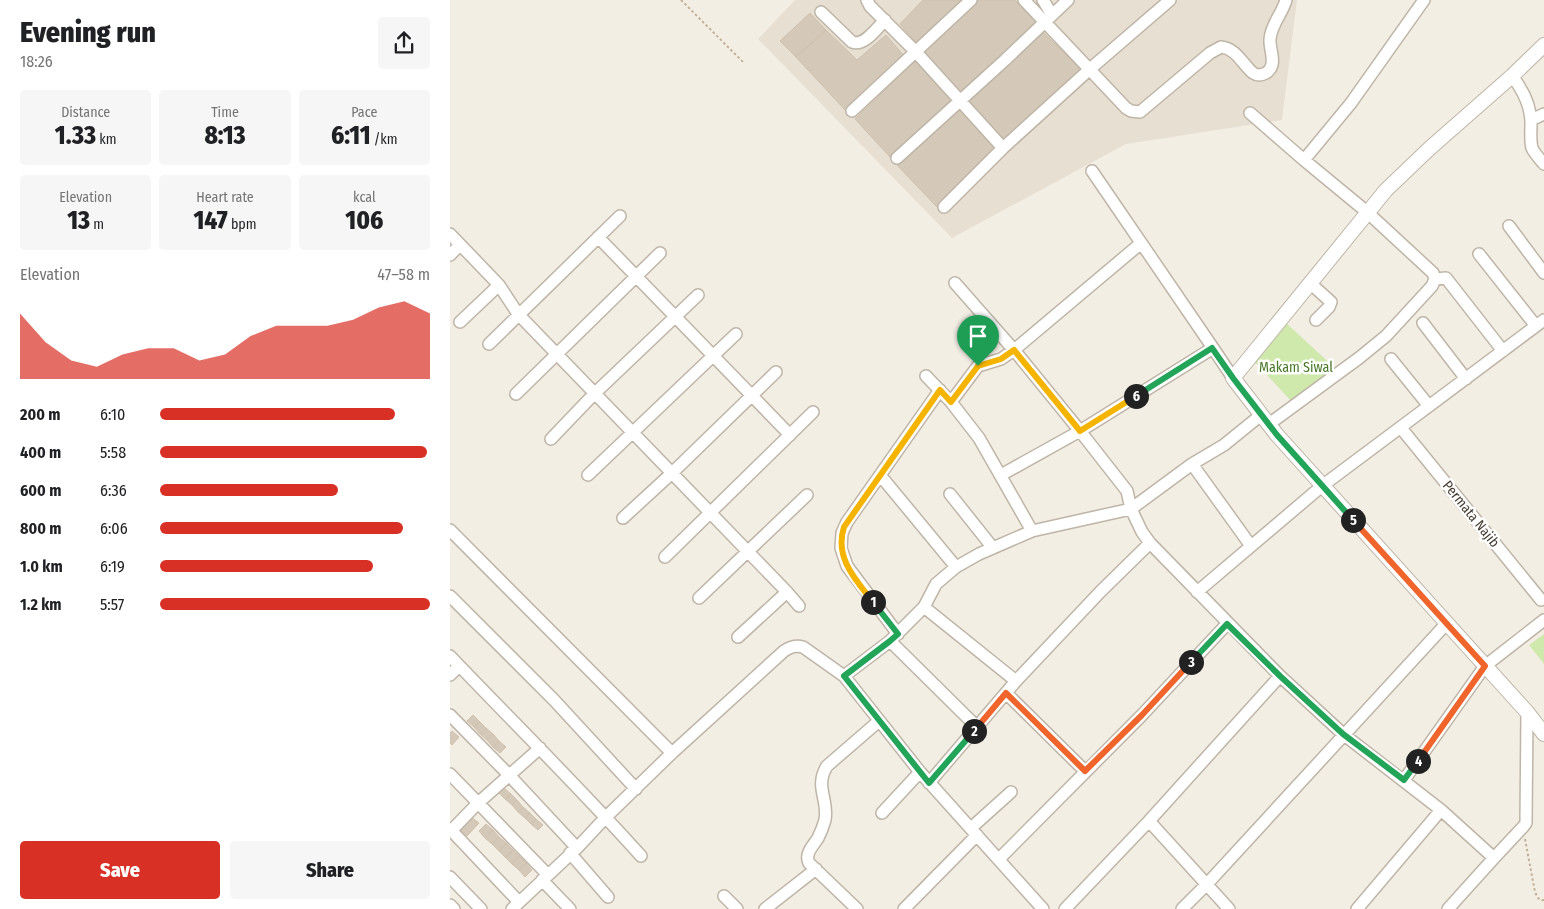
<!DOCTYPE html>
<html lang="en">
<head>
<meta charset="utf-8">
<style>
	:root { --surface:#fff; --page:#f6f6f6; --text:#202124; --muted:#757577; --accent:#d93025 }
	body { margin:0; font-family:"Fira Sans Condensed",sans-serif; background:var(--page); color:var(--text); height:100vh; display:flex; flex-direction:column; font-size:19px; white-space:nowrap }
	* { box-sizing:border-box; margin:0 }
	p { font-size:16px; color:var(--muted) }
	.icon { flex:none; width:28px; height:28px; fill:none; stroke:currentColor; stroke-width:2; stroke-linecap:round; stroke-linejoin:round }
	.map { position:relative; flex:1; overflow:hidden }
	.sheet { display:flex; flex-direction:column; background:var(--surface); width:450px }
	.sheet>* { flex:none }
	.pin { position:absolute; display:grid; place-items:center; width:42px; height:42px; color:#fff; margin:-51px -21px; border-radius:50% 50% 50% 0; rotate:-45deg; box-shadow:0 0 5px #0007 }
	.pin .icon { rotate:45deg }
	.km { position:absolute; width:25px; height:25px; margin:-12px; border-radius:50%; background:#222; color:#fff; font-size:14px; line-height:25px; text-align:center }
	.round { display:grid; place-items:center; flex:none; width:52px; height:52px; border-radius:5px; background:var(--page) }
	.summary { display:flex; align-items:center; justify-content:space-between; height:85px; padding:0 20px }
	h1 { font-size:28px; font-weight:800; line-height:38px }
	.stats { display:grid; grid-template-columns:repeat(3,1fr); gap:8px; height:85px; padding:5px 20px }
	.stats div { display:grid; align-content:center; border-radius:5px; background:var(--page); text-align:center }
	.stats b { font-size:25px; font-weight:800 }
	.stats small { font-size:14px; font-weight:400 }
	.stats p { font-size:14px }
	.chart { height:140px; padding:10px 20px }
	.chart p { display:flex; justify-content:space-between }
	.chart svg { width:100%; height:90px; margin-top:5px; fill:var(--accent); opacity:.7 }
	.action { display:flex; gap:10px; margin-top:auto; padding:10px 20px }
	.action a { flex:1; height:58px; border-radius:5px; background:var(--accent); color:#fff; font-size:20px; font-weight:800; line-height:58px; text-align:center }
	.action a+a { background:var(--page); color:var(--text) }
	ul { padding:0 20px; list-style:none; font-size:16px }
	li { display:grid; grid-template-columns:80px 60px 1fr; align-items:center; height:38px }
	li i { height:12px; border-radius:6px; background:var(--accent) }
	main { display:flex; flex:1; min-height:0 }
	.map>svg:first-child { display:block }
	.residential { fill:#e7dfd2 }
	.green { fill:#cfe8ac }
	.building { fill:#d4c9b9; stroke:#cfc0ad }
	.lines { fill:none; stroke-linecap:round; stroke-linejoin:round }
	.minor-casing { stroke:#beb5a7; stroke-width:14 }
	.tertiary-casing { stroke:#beb5a7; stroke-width:16 }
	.path { stroke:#c0b098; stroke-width:2; stroke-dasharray:2.5 2.5; stroke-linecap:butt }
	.minor { stroke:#fff; stroke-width:11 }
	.tertiary { stroke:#fff; stroke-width:14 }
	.split-1-casing { stroke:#fff; stroke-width:10 }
	.split-2-casing { stroke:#fff; stroke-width:10 }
	.split-3-casing { stroke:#fff; stroke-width:10 }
	.split-4-casing { stroke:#fff; stroke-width:10 }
	.split-5-casing { stroke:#fff; stroke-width:10 }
	.split-6-casing { stroke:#fff; stroke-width:10 }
	.split-7-casing { stroke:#fff; stroke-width:10 }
	.split-1 { stroke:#f5b400; stroke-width:6 }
	.split-2 { stroke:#22a559; stroke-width:6 }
	.split-3 { stroke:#f0652b; stroke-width:6 }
	.split-4 { stroke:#22a559; stroke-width:6 }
	.split-5 { stroke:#f0652b; stroke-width:6 }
	.split-6 { stroke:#22a559; stroke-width:6 }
	.split-7 { stroke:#f5b400; stroke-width:6 }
	.labels { text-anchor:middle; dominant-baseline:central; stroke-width:5; stroke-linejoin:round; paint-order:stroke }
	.park-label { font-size:14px; fill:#487726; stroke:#fff }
	.street-label { font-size:14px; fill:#453e34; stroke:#fff }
</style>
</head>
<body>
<main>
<section class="sheet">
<div class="summary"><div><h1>Evening run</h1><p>18:26</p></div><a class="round"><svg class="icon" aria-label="share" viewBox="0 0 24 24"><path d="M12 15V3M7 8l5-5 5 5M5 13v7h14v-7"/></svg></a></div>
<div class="stats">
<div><p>Distance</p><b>1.33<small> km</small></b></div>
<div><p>Time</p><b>8:13</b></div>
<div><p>Pace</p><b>6:11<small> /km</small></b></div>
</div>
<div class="stats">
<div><p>Elevation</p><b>13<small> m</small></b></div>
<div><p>Heart rate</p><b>147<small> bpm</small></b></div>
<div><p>kcal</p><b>106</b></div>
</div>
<div class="chart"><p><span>Elevation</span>47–58 m</p>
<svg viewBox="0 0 160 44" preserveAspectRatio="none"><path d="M0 44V12L10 26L20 35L30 38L40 32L50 29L60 29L70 35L80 32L90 23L100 18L110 18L120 18L130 15L140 9L150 6L160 12V44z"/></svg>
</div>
<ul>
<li><b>200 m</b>6:10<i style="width:87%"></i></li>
<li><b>400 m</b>5:58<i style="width:99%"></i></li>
<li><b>600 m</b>6:36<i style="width:66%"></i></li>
<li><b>800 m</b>6:06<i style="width:90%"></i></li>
<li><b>1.0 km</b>6:19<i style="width:79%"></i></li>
<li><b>1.2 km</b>5:57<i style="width:100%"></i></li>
</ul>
<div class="action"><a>Save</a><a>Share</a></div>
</section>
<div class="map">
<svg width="1094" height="909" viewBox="0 0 1094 909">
	<rect width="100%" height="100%" fill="#f3eee4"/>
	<!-- residential -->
	<path class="residential" d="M345 0H847L832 120 676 144 502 238 308 39Z"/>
	<!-- green -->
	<path class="green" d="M835 322 886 369 843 403 804 361Z
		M1094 634V664L1079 645Z"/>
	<!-- building -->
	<path class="building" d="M473 0H513L466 42 450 24Z
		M528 0H565L588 24 511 93 473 51Z
		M360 13 376 30 346 57 330 41Z
		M376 30 407 60 436 35 455 57 396 111 346 57Z
		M593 32 632 71 555 143 519 101Z
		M465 61 504 101 442 159 405 119Z
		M509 108 548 149 488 208 447 165Z
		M23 715 30 722 24 727 17 721Z
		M30 722 36 728 30 734 24 727Z
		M36 728 43 734 37 740 30 734Z
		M2 731 9 737 2 745 0 743V733Z
		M43 734 49 741 43 747 37 740Z
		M49 741 56 747 50 753 43 747Z
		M54 788 61 794 55 799 49 793Z
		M61 794 67 800 62 805 55 799Z
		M67 800 73 807 68 812 62 805Z
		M73 807 80 813 75 818 68 812Z
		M80 813 86 819 81 824 75 818Z
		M20 816 29 823 17 836 9 829Z
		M86 819 93 825 88 830 81 824Z
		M36 824 43 830 35 838 29 831Z
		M43 830 49 837 42 844 35 838Z
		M49 837 56 843 49 851 42 844Z
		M56 843 63 850 55 857 49 851Z
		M63 850 69 856 62 864 55 857Z
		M69 856 76 863 69 870 62 864Z
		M76 863 82 870 75 877 69 870Z"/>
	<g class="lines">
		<!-- minor casing -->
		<g class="minor-casing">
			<path id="minor" d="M417 0 420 6 465 51 553 148
				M574 0 676 108 681 111 690 112 760 53 771 47C786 48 793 65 803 73 809 77 817 74 820 69 826 61 819 48 820 39 821 25 832 14 836 0
				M593 0 602 15
				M371 12 402 42C414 47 427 28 435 20
				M1062 76C1073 90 1081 105 1081 124 1081 131 1080 140 1082 148 1084 153 1090 159 1094 164
				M402 111 521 0
				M800 113 854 160 917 212 983 273 985 279 982 286 936 336 909 358 819 424
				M1081 120 1094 114
				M447 158 555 60 618 0
				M854 160 901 103 974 0
				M642 171 763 348
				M494 207 553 148 640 69 720 0
				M1059 226 1094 273
				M0 234 49 285 68 314 337 592 349 606
				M148 237 340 435
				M1029 254 1086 326
				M0 255 10 245
				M985 279 996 278 1053 351
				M505 283 564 350 630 431 551 475
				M860 283 881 302 879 307 866 320
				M10 322 49 285
				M973 323 1016 379
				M39 344 170 216
				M941 359 979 406
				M476 376 501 402 529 438 582 531
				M66 394 210 253
				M501 402 528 366 551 359 564 350 690 244
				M951 428 1091 600
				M101 439 144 394 248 295
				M742 464 801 546
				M138 475 286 334
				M430 475 506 567
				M500 494 543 548
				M173 518 222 473 326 372
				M0 530 222 753
				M700 543 830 676
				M215 557 363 412
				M747 592 872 486 1094 320
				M0 596 104 700 186 789
				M249 598 357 495
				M474 607 566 681
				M448 634 397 566 391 548 392 533 397 522 490 390
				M288 637 337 592
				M440 641 527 727
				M0 656C64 723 129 787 191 856
				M0 675 9 666
				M394 676 440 641 474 607 486 584 506 567 529 554 582 531 681 509 742 464 774 445 811 415
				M556 693 635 771
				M0 715 60 776 127 848
				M0 774 98 875
				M954 780 1035 666 1094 620
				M479 783 566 681 651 591 700 543 692 532 681 509 677 491 630 431 763 348 783 378
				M432 813 470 772
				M699 821 779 909
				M521 828 561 792
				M0 829 69 902
				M1 831 28 803 90 748
				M120 853 158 897
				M549 859 692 715 777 624
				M0 877 31 909
				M92 880 120 909
				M274 896 287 909
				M0 905 4 909
				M62 909 127 848 156 817 222 753 334 651C340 647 345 645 353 647L394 676 470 772 593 909
				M315 909 366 869
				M407 909 359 863C358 860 357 859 358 855 359 849 365 843 368 838 371 832 373 827 375 820 379 799 364 787 377 766L429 721
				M454 909 527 835
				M615 909 699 821 830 676 893 734 991 810 1044 858
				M732 909 757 884 996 624
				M907 909 991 810
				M998 909 1044 858 1073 827 1076 823 1077 712"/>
		</g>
		<!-- tertiary casing -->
		<g class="tertiary-casing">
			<path id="tertiary" d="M1094 45 1062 76 980 148 936 190 783 378 827 435 1077 712 1094 734"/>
		</g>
		<!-- path -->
		<path class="path" d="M231 0 293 62
			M1075 839 1085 892C1087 896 1088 901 1094 900"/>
		<!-- minor -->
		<use href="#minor" class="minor"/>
		<!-- tertiary -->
		<use href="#tertiary" class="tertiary"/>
	</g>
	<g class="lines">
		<!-- split-1 casing -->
		<g class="split-1-casing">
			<path id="split-1" d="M423 602C406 580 384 558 394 527L490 390 501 402 528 366"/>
		</g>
		<!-- split-2 casing -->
		<g class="split-2-casing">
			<path id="split-2" d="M423 602 448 634 440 641 394 676 479 783 524 731"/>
		</g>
		<!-- split-3 casing -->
		<g class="split-3-casing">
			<path id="split-3" d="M524 731 556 693 635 771 692 715 741 662"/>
		</g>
		<!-- split-4 casing -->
		<g class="split-4-casing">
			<path id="split-4" d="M741 662 777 624 830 676 893 734 954 780 968 761"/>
		</g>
		<!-- split-5 casing -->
		<g class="split-5-casing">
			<path id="split-5" d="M903 520 1035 666 968 761"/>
		</g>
		<!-- split-6 casing -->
		<g class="split-6-casing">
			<path id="split-6" d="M686 396 762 348 783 378 827 435 903 520"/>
		</g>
		<!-- split-7 casing -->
		<g class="split-7-casing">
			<path id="split-7" d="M528 366 551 359 564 350 630 431 686 396"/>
		</g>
		<!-- split-1 -->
		<use href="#split-1" class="split-1"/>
		<!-- split-2 -->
		<use href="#split-2" class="split-2"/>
		<!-- split-3 -->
		<use href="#split-3" class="split-3"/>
		<!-- split-4 -->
		<use href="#split-4" class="split-4"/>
		<!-- split-5 -->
		<use href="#split-5" class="split-5"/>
		<!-- split-6 -->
		<use href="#split-6" class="split-6"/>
		<!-- split-7 -->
		<use href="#split-7" class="split-7"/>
	</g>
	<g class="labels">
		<!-- park labels -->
		<g class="park-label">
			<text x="846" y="367">Makam Siwal</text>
		</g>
		<!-- street labels -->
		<g class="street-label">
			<text transform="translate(1021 514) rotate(51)">Permata Najib</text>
		</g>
	</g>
</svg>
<div class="pin" style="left:528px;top:366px;background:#1e9e55"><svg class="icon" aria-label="arrive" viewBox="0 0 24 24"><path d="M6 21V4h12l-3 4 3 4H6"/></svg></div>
<b class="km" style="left:423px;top:602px">1</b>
<b class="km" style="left:524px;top:731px">2</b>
<b class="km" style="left:741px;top:662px">3</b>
<b class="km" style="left:968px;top:761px">4</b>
<b class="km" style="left:903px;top:520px">5</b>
<b class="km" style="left:686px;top:396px">6</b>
</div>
</main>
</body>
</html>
